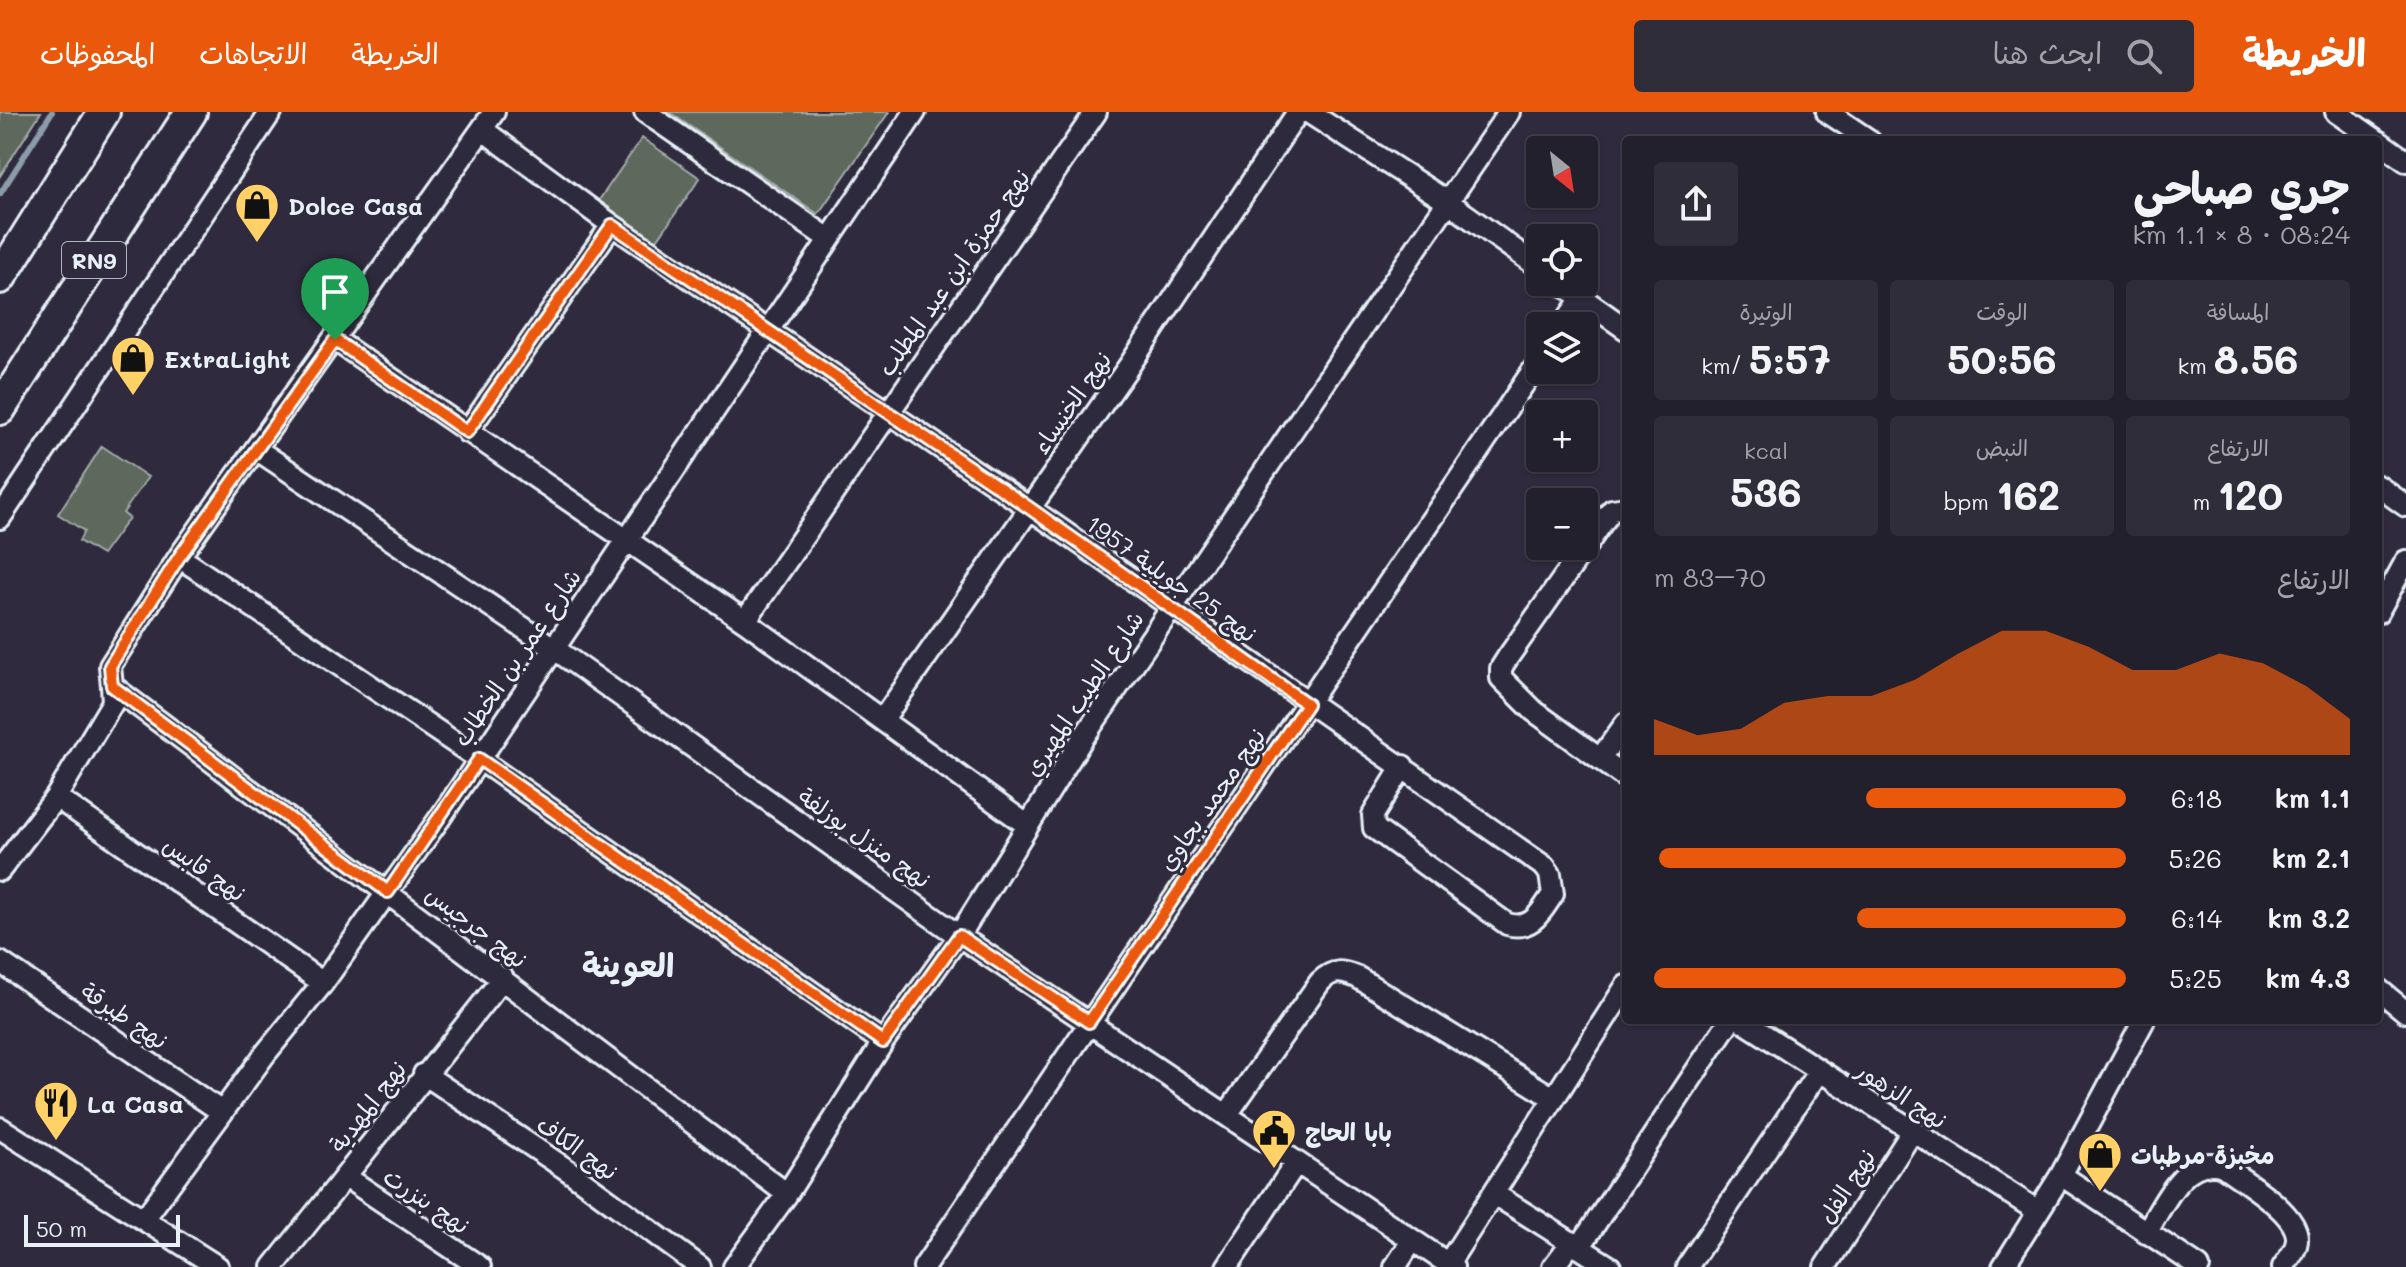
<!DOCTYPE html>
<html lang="ar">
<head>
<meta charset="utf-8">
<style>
	:root { --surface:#23202e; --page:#2f2d3a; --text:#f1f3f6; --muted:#a3a3aa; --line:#403e4a; --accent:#ea580c }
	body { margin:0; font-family:Mali,"Playpen Sans Arabic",sans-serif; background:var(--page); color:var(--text); direction:rtl; height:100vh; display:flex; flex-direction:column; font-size:30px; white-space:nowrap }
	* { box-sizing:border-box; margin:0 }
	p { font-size:26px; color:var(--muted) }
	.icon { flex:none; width:44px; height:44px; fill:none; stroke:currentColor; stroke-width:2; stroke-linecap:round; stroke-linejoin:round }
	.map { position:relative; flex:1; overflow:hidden; direction:ltr }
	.panel { position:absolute; left:1622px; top:24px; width:760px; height:888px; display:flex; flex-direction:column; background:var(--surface); border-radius:8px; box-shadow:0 2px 6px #0004,0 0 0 2px var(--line); direction:rtl }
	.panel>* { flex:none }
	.needle { width:52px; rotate:150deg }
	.tools { position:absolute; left:1526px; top:24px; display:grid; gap:16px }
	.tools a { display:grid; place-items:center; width:72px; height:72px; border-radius:8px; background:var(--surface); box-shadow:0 2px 6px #0004,0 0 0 2px var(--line); font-size:40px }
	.scale { position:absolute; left:24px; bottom:20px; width:156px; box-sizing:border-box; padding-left:8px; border:4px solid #e8f1f8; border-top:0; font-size:22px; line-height:28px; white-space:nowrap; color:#e8f1f8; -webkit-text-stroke:6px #2f2a3d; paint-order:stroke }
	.pin { position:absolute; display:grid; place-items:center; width:68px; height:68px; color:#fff; margin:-82px -34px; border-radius:50% 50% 50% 0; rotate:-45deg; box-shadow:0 0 8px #0007 }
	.pin .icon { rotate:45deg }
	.round { display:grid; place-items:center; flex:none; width:84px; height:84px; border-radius:8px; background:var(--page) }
	.summary { display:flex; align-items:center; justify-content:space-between; height:136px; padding:0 32px }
	h1 { font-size:44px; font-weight:700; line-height:60px }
	.stats { display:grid; grid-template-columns:repeat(3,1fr); gap:12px; height:136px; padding:8px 32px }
	.stats div { display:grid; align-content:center; border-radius:8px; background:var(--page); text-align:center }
	.stats b { font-size:40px; font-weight:700 }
	.stats small { font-size:22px; font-weight:400 }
	.stats p { font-size:22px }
	.chart { height:224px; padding:16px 32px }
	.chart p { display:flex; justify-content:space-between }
	.chart svg { width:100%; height:144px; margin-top:8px; fill:var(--accent); opacity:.7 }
	ul { padding:0 32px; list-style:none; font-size:26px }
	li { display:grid; grid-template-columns:128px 96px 1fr; align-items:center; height:60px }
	li i { height:20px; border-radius:10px; background:var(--accent) }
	header { display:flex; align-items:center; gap:48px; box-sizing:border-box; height:112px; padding:0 40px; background:var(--accent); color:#fff }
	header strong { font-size:38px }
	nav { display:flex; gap:44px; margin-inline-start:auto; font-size:28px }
	.search { width:560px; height:72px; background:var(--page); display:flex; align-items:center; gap:20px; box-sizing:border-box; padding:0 28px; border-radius:8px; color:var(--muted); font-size:30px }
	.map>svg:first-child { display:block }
	.green { fill:#5e685c; stroke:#a3acaa; stroke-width:2 }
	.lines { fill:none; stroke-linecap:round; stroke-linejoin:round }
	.stream { stroke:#8b9cab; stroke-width:6 }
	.minor-casing { stroke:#e8f1f8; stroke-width:26 }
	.highway-casing { stroke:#e8f1f8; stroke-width:36 }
	.minor { stroke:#2f2a3d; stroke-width:20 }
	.highway { stroke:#2f2a3d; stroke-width:30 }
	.route-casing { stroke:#fff; stroke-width:16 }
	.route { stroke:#ea580c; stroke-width:10 }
	.labels { text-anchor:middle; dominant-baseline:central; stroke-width:6; stroke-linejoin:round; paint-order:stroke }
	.shield { fill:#2f2a3d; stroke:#b0b5c0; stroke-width:2 }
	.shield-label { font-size:22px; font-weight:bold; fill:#e8f1f8 }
	.poi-label { font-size:24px; font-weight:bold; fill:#e8f1f8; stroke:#2f2a3d; text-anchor:start }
	.street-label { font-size:24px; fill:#e8f1f8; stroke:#2f2a3d }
	.district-label { font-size:32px; font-weight:bold; fill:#e8f1f8; stroke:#2f2a3d }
</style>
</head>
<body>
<header>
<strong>الخريطة</strong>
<div class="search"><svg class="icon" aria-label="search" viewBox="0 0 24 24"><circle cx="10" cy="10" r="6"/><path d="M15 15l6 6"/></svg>ابحث هنا</div>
<nav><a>الخريطة</a><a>الاتجاهات</a><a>المحفوظات</a></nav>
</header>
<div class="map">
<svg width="2406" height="1155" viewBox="0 0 2406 1155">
	<rect width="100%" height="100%" fill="#2f2a3d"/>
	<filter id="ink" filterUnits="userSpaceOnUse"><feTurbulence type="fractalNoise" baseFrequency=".0125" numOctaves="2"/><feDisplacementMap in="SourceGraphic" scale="16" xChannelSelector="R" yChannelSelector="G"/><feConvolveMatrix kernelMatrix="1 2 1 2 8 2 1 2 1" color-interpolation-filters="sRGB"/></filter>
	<g filter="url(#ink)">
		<!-- green -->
		<path class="green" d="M0 0H41L0 64Z
			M669 0H889L818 102Z
			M642 26 700 66 653 134 595 94Z
			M102 334 148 365 123 401 129 406 102 443 79 429 84 419 58 402Z"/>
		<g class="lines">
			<!-- stream -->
			<path class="stream" d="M0 82 52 0"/>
			<!-- minor casing -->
			<g class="minor-casing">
				<path id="minor" d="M494 0 179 445 110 554 112 574 787 1082
					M645 0 829 127
					M1308 0 1448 90 1540 156
					M1827 0 1869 28
					M2336 0 2376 28
					M483 18 612 113 1028 395 1545 755 1550 762 1553 782C1541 800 1532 819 1507 812L1374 716 1373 703 1403 654
					M2378 29 2406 49
					M1559 170 1626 217
					M1563 214 1582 186
					M335 228 745 509 1027 713
					M467 320 612 113
					M256 337 552 535 959 824 1453 1155
					M2378 374 2406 394
					M1626 396 1612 398 1602 411 1508 545 1501 556V566L1534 599 1626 666
					M0 406 271 0
					M179 445 479 647 883 930
					M2378 500 2406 449
					M745 509 1096 0
					M883 607 1129 254 1298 0
					M1600 647 1626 611
					M56 685 323 871
					M0 758 56 685 113 590 112 574
					M0 850 222 1000
					M2378 877 2406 900
					M1741 908 2036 1098
					M424 962 569 1059 700 1155
					M1228 1001 1320 870C1333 857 1341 859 1357 865L1552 985
					M0 1016 218 1155
					M2061 1063 2199 1155
					M346 1065 480 1155
					M1494 1082 1610 1155
					M144 1107 265 942 323 871 442 703 915 0
					M2146 1121C2163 1094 2184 1041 2223 1054 2243 1069 2298 1100 2297 1127 2297 1138 2288 1147 2283 1155
					M1579 1136 1730 908
					M1448 1152 1626 874
					M273 1155 503 866
					M734 1155 787 1082 883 930 959 824 1081 629 1509 0
					M924 1155 1540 248
					M1227 1155 1296 1051
					M1395 1155 1412 1129
					M1553 1155 1572 1130
					M1687 1155 1819 959
					M1825 1155 1912 1020
					M2003 1155 2061 1063 2144 908"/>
			</g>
			<!-- highway casing -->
			<g class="highway-casing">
				<path id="highway" d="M0 166 104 0
					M0 297 191 0"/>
			</g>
			<!-- minor -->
			<use href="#minor" class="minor"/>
			<!-- highway -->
			<use href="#highway" class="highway"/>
		</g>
	</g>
	<g class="lines" filter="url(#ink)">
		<!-- route casing -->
		<g class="route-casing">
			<path id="route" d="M612 113 1028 395 1307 592 1089 910 959 824 883 930 479 647 388 780 112 574 110 554 179 445 335 228 467 320Z"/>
		</g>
		<!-- route -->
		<use href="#route" class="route"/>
	</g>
	<!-- icons -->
	<defs>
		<g id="shop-pin" transform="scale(2.3)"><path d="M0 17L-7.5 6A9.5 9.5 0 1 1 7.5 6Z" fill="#ffd166" stroke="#2f2a3d"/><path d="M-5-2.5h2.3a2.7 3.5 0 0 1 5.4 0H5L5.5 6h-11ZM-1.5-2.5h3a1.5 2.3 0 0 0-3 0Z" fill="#111"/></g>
		<g id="restaurant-pin" transform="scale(2.3)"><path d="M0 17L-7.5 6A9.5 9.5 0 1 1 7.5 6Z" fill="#ffd166" stroke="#2f2a3d"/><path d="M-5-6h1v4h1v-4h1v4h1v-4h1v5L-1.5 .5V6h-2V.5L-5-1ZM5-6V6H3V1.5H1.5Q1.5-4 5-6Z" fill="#111"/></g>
		<g id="civic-pin" transform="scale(2.3)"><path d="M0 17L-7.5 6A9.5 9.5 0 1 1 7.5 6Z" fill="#ffd166" stroke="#2f2a3d"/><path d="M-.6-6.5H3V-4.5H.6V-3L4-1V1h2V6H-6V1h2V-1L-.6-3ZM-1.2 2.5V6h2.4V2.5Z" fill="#111"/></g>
	</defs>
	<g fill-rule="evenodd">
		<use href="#shop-pin" x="257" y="93"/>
		<use href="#shop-pin" x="133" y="246"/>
		<use href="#restaurant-pin" x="56" y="991"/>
		<use href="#civic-pin" x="1274" y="1019"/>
		<use href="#shop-pin" x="2100" y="1042"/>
	</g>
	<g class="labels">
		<!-- shield labels -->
		<rect class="shield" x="62" y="130" width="64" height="36" rx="6"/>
		<g class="shield-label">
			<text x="94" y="148">RN9</text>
		</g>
		<!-- poi labels -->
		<g class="poi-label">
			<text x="288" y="93">Dolce Casa</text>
			<text x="164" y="246">ExtraLight</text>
			<text x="87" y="991">La Casa</text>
			<text x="1305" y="1019">بابا الحاج</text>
			<text x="2131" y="1042">مخبزة مرطبات</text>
		</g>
		<!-- street labels -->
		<g class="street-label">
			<text transform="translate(953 160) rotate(-55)">نهج حمزة ابن عبد المطلب</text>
			<text transform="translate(1071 290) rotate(-55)">نهج الخنساء</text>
			<text transform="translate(1172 466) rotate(35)">نهج 25 جويلية 1957</text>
			<text transform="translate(516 545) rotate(-56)">شارع عمر بن الخطاب</text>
			<text transform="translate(1083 581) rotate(-56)">شارع الطيب المهيري</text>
			<text transform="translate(1211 687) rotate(-55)">نهج محمد بجاوي</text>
			<text transform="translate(865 725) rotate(35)">نهج منزل بوزلفة</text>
			<text transform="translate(205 756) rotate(35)">نهج قابس</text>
			<text transform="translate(477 814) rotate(37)">نهج جرجيس</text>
			<text transform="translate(125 903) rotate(34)">نهج طبرقة</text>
			<text transform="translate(1902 982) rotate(33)">نهج الزهور</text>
			<text transform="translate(367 994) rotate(-52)">نهج المهدية</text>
			<text transform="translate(578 1035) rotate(35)">نهج الكاف</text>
			<text transform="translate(1846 1074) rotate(-57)">نهج الفل</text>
			<text transform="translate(427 1088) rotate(34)">نهج بنزرت</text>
		</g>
		<!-- district labels -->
		<g class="district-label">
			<text x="628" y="852">العوينة</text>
		</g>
	</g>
</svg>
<div class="tools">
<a><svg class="needle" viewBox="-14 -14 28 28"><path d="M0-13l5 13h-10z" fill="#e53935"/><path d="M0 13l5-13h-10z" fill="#a3a3aa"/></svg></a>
<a><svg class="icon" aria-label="locate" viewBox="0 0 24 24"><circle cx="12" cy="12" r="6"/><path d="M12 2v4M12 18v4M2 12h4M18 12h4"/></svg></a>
<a><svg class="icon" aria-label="layers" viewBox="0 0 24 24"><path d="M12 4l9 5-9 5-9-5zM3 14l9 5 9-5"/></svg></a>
<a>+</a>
<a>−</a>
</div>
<div class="scale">50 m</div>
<div class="pin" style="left:335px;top:228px;background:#1e9e55"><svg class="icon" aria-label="arrive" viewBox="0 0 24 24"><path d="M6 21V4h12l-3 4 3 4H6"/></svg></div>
<section class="panel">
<div class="summary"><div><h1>جري صباحي</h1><p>08:24 · 8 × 1.1 km</p></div><a class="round"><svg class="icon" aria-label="share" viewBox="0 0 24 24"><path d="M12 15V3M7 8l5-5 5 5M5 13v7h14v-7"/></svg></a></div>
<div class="stats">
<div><p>المسافة</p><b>8.56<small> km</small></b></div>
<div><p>الوقت</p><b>50:56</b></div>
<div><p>الوتيرة</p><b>5:57<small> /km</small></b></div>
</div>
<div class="stats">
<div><p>الارتفاع</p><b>120<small> m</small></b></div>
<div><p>النبض</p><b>162<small> bpm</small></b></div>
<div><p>kcal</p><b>536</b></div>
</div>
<div class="chart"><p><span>الارتفاع</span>70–83 m</p>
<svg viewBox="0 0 160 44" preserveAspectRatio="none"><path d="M0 44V33L10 38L20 36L30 28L40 26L50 26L60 21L70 13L80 6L90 6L100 11L110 18L120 18L130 13L140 16L150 23L160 33V44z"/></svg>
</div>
<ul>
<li><b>1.1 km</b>6:18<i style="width:55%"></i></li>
<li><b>2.1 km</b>5:26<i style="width:99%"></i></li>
<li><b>3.2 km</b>6:14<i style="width:57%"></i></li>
<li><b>4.3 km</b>5:25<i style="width:100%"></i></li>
</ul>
</section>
</div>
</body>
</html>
